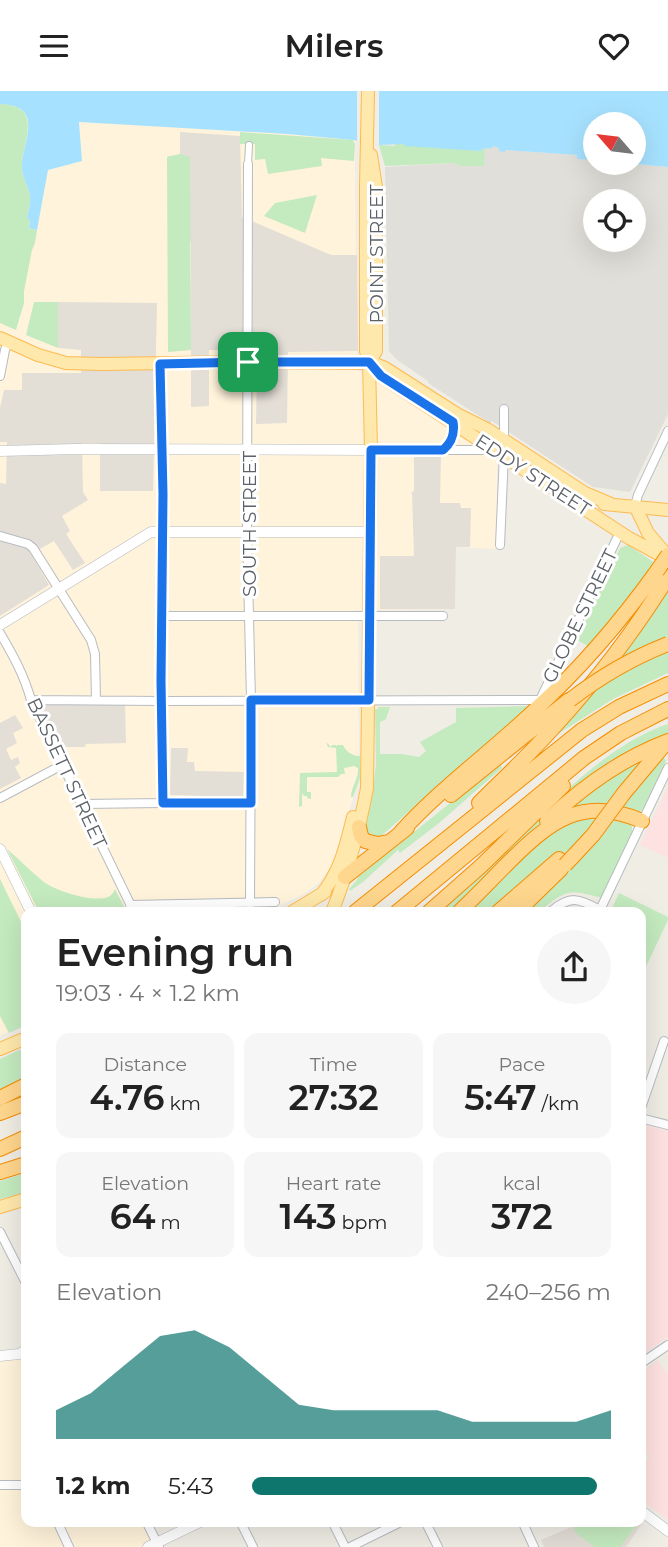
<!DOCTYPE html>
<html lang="en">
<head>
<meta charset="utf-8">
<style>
	:root { --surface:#fff; --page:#f6f6f6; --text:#222; --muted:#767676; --accent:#0f766e }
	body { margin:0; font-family:Montserrat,sans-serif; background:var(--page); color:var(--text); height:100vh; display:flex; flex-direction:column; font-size:26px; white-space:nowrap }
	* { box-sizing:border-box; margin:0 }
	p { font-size:23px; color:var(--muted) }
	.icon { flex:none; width:38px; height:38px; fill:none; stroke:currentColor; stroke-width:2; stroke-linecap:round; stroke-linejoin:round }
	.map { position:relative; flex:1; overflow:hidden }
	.side { position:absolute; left:21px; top:816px; width:625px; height:620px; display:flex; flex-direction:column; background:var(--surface); border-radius:14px; box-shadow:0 7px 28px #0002 }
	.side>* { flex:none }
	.needle { width:46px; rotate:298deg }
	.controls { position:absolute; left:583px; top:21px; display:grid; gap:14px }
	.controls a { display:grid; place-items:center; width:63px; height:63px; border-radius:50%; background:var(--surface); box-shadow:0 7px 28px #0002; font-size:35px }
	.pin { position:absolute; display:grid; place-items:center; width:60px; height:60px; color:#fff; margin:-30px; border-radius:14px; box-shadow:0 4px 10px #0006 }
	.round { display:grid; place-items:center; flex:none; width:74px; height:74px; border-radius:37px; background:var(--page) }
	.overview { display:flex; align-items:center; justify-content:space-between; height:119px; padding:0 35px }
	h1 { font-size:38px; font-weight:600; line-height:52px }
	.figures { display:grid; grid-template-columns:repeat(3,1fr); gap:10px; height:119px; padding:7px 35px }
	.figures div { display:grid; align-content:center; border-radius:14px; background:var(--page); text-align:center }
	.figures b { font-size:35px; font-weight:600 }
	.figures small { font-size:19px; font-weight:400 }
	.figures p { font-size:19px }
	.chart { height:196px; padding:14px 35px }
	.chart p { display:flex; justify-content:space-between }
	.chart svg { width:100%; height:126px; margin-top:7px; fill:var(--accent); opacity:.7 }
	ul { padding:0 35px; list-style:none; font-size:23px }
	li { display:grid; grid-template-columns:112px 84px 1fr; align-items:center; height:52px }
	li i { height:18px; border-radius:9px; background:var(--accent) }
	header { display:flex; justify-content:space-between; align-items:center; height:91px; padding:0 35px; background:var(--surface); font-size:32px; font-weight:600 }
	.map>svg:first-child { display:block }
	.commercial { fill:#fff3db }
	.industrial { fill:#e1dfd9; fill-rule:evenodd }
	.education { fill:#e3ded6 }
	.medical { fill:#fee1e1 }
	.green { fill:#c4eabf }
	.water { fill:#a6e2ff }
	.pier { fill:#f0ede5 }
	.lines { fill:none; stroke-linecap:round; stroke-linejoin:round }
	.pedestrian-casing { stroke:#b7bcc0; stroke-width:8 }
	.minor-casing { stroke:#b7bcc0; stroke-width:10 }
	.tertiary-casing { stroke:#b7bcc0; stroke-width:11 }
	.primary-casing { stroke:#feba50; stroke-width:14 }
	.motorway-casing { stroke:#f58d00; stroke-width:16 }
	.pedestrian { stroke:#fff; stroke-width:6 }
	.minor { stroke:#fff; stroke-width:8 }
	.tertiary { stroke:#fff; stroke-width:10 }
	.primary { stroke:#ffe8ab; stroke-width:12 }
	.motorway { stroke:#ffd68d; stroke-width:14 }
	.motorway-bridge-casing { stroke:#f58d00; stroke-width:16; stroke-linecap:butt }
	.motorway-bridge { stroke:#ffd68d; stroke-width:14 }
	.route-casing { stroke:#fff; stroke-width:14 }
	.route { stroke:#1a73e8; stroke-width:9 }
	.labels { text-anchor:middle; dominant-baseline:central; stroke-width:6; stroke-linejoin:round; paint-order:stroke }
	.street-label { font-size:19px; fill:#5c6267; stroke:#fff }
</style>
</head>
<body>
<header><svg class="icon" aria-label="menu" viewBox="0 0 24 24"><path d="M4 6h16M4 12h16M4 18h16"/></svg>Milers<svg class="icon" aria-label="heart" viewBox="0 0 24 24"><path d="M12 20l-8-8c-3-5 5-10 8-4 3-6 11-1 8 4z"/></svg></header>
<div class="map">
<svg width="668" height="1456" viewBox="0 0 668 1456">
	<rect width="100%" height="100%" fill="#f0ede5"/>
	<!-- commercial -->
	<path class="commercial" d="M0 0H356L355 71 357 279 497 368V458L456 456 455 518 358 519 359 687 333 772 321 790 304 803 266 821H26V933L0 945Z
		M20 1265 23 1286 26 1294V1430H148L155 1456H0V1266Z"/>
	<!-- industrial -->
	<path class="industrial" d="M492 55 499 56 505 61V59L577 64 595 69V72H624L668 76V323L630 401 593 396 492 330 490 332 428 292V290L396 268 389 260 385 76 455 72 459 75H483L485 57H492ZM595 110H634V149H595Z"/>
	<!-- education -->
	<path class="education" d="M180 41 240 45 242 126 331 164H357L358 260 288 261 287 332 256 333 257 282 254 260 209 259V315L191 316V153L167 66 180 63Z
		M58 211 157 212 153 400H100V352H82L83 401 88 409 62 425 70 440 66 443 85 472 73 479 54 450 31 463 49 494 0 525V392L6 393 7 351H0V317L4 299H22V282H81V259L58 257Z
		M441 364 440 412H460L461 417H471L470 456H456L455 518H380V465H413L414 464 412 401 414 400V365Z
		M39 614H125L126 652 86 653 85 656H57Z
		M15 624 23 637 13 642 17 652 6 658 11 669 18 666 20 672 15 676 21 687 0 698V632Z
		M171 657H188L187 671H194L195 680 244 681 243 706 170 704Z
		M576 1430H640L643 1431 626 1456H544L541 1449 571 1436Z"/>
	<!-- medical -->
	<path class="medical" d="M668 696V767L640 754Z
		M641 1033 668 1040V1246L641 1265Z
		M657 1269 668 1283V1429L641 1409V1377L649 1365 641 1358V1282Z"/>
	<!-- green -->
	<path class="green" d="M0 13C47 15 20 53 22 78 23 88 29 96 30 105 31 112 28 120 27 127L30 128 29 137 37 139 35 152 32 159 24 200V212L16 239 0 232Z
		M240 41 353 49 355 53 354 70 321 67 322 75 268 83 265 68 255 69V53H240Z
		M396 49 470 59 481 60 482 58H485L484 75H459L455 72 385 75 379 54 395 55Z
		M180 63 190 66 191 259 168 261 167 66Z
		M317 104 305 142 264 125 275 112Z
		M34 211H58V257L26 244Z
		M628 454 655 472 609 532 588 555 577 549 620 457Z
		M668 498V582L613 608 558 643V640Z
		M530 615 381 745 376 748 367 741 366 733 373 700 376 673 375 618H378V616H390L386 628 380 631V663H402L419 666 426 660 420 651 456 631V617Z
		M668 633V646L575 699 514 757 451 821H437C468 791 499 762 530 733 571 695 615 651 668 633Z
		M326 651 331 656 332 654H336L337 656V654H343C346 660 351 665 360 665V687L353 706H351C351 696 359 687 358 677L354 675 344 677 345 683H341L338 686H307V701H311V708L307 707V705H304L302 702V715L299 716 300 682 337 681 336 657 328 656Z
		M658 658 666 670 645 715 640 721 569 719 598 692Z
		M500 672 502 677 439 732 400 762 398 759 363 791 350 800 349 798 357 789 358 786Z
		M585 727 625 729 632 735V742L602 807C569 798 566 798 539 821H520L554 764 489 821H466L534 753 568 730Z
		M7 758C19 768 31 781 44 791 56 800 93 812 108 806 112 804 113 802 115 798L127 821H39Z
		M0 788 26 841V934L9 942 0 925Z
		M619 802 668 826V829L643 882 640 880V821H610Z
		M26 956V988L0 1000V968Z
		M26 1082V1102L0 1108V1090Z
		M579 1430H638L639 1431 620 1456H595L576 1442 574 1437Z"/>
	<!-- water -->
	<path class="water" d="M0 0H668V76L624 72H634V33H595V69L577 68V64L505 59V61L499 60V57L493 55 492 57 482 58 481 60 404 55V53L379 54 353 49 287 43 79 31 82 70 48 79 37 139 29 137 30 129 27 127C28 121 31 112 30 105 29 96 23 88 22 78 20 53 48 15 0 13Z"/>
	<!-- pier -->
	<path class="pier" d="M357 0H379V54L357 53Z"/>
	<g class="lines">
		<!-- pedestrian casing -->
		<g class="pedestrian-casing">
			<path id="pedestrian" d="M248 73 249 54"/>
		</g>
		<!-- minor casing -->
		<g class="minor-casing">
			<path id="minor" d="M248 73 247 442 251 609 250 813
				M160 273 163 403 161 590 163 712
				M0 285 5 259 8 251
				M504 350V318
				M371 359H489L496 356 504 349
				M444 359 452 346V331
				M635 415 638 404 668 340
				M0 445 28 453 33 457 91 549 95 563 96 609
				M500 454 504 363
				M162 525H443
				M0 542C13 564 24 584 31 609L134 821
				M31 609 162 610 540 609 620 441
				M0 707 62 674
				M81 713 163 712H251
				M130 814 275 811
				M550 821C570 804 579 807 600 819
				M599 821 668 677
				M640 1020 664 950
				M640 1027 668 1034
				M0 1141 26 1192
				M640 1273 668 1254
				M0 1394H26
				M57 1430 69 1456
				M146 1430 159 1456
				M240 1430 253 1456
				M332 1430 345 1456
				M425 1430 438 1456
				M522 1430 534 1456
				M350 1456 403 1430"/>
		</g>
		<!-- tertiary casing -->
		<g class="tertiary-casing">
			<path id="tertiary" d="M0 360 76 358 371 359
				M0 534 151 441H369
				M0 758 31 821
				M0 1265 19 1263 26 1259
				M640 1419 668 1440
				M148 1456 202 1430"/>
		</g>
		<!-- primary casing -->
		<g class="primary-casing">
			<path id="primary" d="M0 247 38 264 66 272 100 273 248 271 373 272 385 277 457 323 487 338 585 402 611 413
				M369 271 381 285 629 447 668 468
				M369 271 376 260V96L371 64
				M604 413 668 419
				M635 415 648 442 665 462
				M321 804C340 781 346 755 353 726
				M292 821 325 801
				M332 821C348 781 359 740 367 697L371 359 369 271 366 260V95L368 0
				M0 958 26 947
				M0 1116 26 1108"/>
		</g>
		<!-- motorway casing -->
		<g class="motorway-casing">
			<path id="motorway" d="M624 702 666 652
				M451 704 569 609
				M479 712C504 687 530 663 554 636 597 589 635 539 668 486
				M547 730C583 695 621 668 668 650
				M359 736 361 745 365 750 378 753 388 751
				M401 741C442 696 492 660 536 618 581 577 621 530 657 480
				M345 786 407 737
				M355 821 582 639 619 616 668 593
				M397 821 584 667 621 642 668 618
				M429 821 481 775 563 695
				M459 821C476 805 492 788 509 771 550 730 583 704 642 730
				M498 821 559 768
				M517 821 561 778
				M0 1007 26 994
				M0 1022 26 1012
				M0 1058 26 1046
				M0 1081 26 1073"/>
		</g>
		<!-- pedestrian -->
		<use href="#pedestrian" class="pedestrian"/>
		<!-- minor -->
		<use href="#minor" class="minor"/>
		<!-- tertiary -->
		<use href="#tertiary" class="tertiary"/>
		<!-- primary -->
		<use href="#primary" class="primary"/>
		<!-- motorway -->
		<use href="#motorway" class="motorway"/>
		<!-- motorway-bridge casing -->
		<g class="motorway-bridge-casing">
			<path id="motorway-bridge" d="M657 480 668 464
				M570 609C600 586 632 567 668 553
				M565 774 593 744 624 702"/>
		</g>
		<!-- motorway-bridge -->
		<use href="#motorway-bridge" class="motorway-bridge"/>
	</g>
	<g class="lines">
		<!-- route casing -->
		<g class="route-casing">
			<path id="route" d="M248 271H369L381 285 453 331C455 343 452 351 443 359H371L369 609H251V712H163L161 590 163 403 160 273Z"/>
		</g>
		<!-- route -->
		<use href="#route" class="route"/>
	</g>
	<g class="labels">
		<!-- street labels -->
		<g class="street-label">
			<text transform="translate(376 163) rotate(-90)">POINT STREET</text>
			<text transform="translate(533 384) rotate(33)">EDDY STREET</text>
			<text transform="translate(249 433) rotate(-90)">SOUTH STREET</text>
			<text transform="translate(580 525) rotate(-64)">GLOBE STREET</text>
			<text transform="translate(67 682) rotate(65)">BASSETT STREET</text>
		</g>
	</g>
</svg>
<div class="controls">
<a><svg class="needle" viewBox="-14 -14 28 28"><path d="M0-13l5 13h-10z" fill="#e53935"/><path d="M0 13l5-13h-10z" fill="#767676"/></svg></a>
<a><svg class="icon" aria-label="locate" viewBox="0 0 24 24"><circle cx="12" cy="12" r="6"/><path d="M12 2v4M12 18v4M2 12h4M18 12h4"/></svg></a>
</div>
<div class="pin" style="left:248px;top:271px;background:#1e9e55"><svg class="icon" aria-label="arrive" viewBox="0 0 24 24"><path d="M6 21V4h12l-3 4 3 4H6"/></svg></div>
<section class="side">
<div class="overview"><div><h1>Evening run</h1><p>19:03 · 4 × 1.2 km</p></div><a class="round"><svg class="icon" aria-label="share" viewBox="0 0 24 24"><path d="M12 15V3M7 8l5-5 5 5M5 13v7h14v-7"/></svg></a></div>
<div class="figures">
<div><p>Distance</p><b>4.76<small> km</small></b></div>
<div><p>Time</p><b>27:32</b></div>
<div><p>Pace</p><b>5:47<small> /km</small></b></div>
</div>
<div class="figures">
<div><p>Elevation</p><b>64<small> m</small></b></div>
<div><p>Heart rate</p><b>143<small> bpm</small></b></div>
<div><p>kcal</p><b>372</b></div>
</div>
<div class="chart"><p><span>Elevation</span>240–256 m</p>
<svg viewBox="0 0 160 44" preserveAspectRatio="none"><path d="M0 44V34L10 28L20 18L30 8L40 6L50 12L60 22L70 32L80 34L90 34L100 34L110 34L120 38L130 38L140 38L150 38L160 34V44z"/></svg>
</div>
<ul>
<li><b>1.2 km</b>5:43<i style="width:96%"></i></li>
</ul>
</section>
</div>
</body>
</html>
